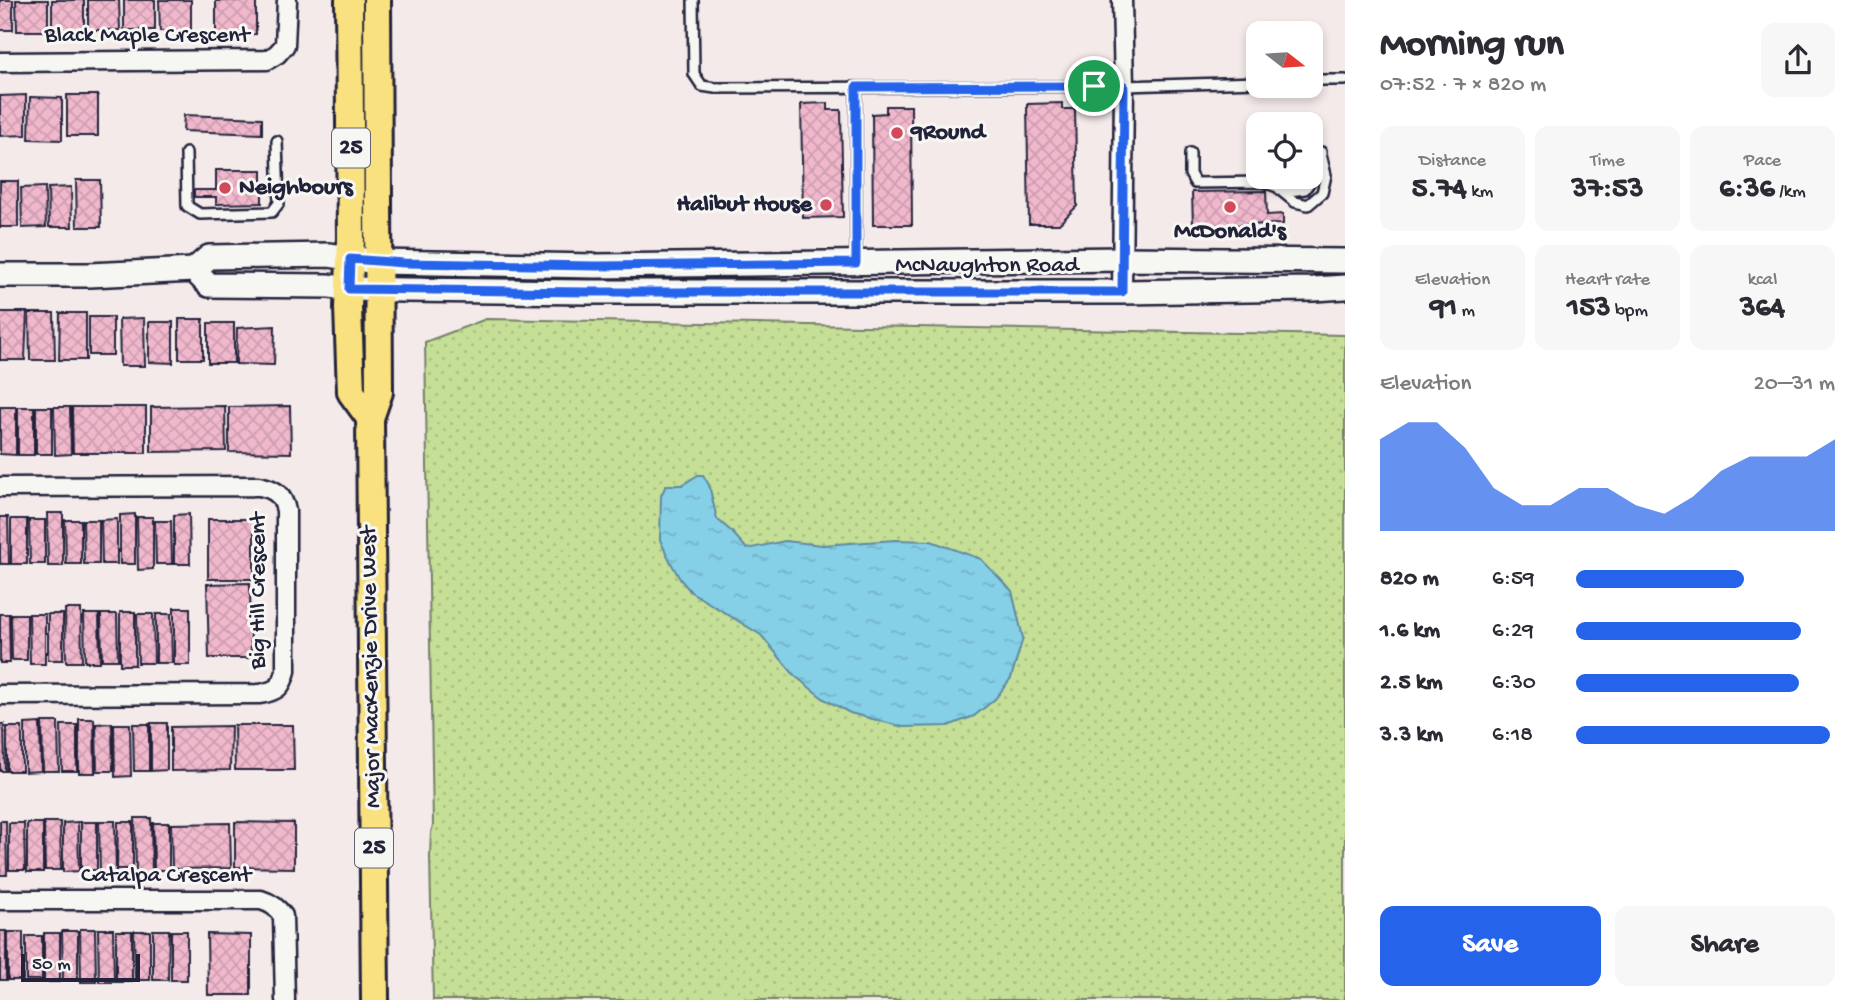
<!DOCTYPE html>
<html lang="en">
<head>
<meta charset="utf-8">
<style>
	:root { --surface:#fff; --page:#f7f7f7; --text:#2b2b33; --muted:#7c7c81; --accent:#2563eb }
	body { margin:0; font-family:"Gochi Hand",sans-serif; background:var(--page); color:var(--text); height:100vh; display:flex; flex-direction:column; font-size:26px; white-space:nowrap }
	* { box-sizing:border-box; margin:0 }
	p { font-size:23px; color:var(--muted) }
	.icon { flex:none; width:38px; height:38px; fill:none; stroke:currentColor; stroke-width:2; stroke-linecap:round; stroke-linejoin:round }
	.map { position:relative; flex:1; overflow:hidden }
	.drawer { display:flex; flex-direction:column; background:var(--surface); width:525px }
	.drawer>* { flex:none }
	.needle { width:46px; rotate:107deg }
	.tools { position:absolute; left:1246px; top:21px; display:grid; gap:14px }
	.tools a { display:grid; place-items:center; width:77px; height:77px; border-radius:14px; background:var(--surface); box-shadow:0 4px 10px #0003; font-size:35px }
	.scale { position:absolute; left:21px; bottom:18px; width:119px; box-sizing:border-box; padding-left:7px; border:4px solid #22223b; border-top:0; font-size:19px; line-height:24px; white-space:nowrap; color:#22223b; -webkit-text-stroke:5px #f6f6f2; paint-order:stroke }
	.pin { position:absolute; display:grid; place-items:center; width:60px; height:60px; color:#fff; margin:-30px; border:4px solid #fff; border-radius:50%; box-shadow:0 2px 7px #0007 }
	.round { display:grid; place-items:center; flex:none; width:74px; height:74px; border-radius:14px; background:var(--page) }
	.head { display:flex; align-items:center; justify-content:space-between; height:119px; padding:0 35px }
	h1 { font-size:38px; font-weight:700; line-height:52px }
	.metrics { display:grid; grid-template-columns:repeat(3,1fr); gap:10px; height:119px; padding:7px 35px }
	.metrics div { display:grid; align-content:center; border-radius:14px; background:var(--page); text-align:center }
	.metrics b { font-size:30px; font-weight:700 }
	.metrics small { font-size:19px; font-weight:400 }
	.metrics p { font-size:19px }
	.chart { height:196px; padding:14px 35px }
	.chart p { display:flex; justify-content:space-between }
	.chart svg { width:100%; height:126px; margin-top:7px; fill:var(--accent); opacity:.7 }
	.action { display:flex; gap:14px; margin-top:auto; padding:14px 35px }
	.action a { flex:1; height:80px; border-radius:14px; background:var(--accent); color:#fff; font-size:28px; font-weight:700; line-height:80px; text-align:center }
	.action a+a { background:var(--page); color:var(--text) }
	ul { padding:0 35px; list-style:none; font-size:23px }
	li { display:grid; grid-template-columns:112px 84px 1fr; align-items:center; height:52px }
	li i { height:18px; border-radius:9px; background:var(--accent) }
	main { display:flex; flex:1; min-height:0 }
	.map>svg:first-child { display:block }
	.grass { fill:url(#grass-dots); stroke:#748068; stroke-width:2 }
	.water { fill:url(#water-ripples); stroke:#5e8aa2; stroke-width:2 }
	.building { fill:url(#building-cross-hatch); stroke:#22223b; stroke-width:2 }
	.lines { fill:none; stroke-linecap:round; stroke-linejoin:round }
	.lane-casing { stroke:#22223b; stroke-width:14 }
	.street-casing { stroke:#22223b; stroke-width:23 }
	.secondary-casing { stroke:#22223b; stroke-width:28 }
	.primary-casing { stroke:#22223b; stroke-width:32 }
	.lane { stroke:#f6f6f2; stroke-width:9 }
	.street { stroke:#f6f6f2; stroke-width:18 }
	.secondary { stroke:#f6f6f2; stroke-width:23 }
	.primary { stroke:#fae180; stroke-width:26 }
	.route-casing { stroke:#fff; stroke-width:14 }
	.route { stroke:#2563eb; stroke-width:9 }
	.poi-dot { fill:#d1495b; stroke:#f6f6f2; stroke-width:2.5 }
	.labels { text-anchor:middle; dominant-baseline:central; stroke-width:6; stroke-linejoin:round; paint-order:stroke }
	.shield { fill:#f6f6f2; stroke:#626272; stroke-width:2 }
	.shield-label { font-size:23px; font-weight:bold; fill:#22223b }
	.street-label { font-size:24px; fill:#22223b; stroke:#f6f6f2 }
	.poi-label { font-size:24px; font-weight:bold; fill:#22223b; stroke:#f6f6f2; text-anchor:start }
</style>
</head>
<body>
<main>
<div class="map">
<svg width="1345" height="1000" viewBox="0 0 1345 1000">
	<defs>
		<pattern id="grass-dots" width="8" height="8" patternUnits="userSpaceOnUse" patternTransform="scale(1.75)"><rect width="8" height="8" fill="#c5df96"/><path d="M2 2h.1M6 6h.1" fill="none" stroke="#a9bf82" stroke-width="1.8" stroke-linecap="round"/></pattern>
		<pattern id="water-ripples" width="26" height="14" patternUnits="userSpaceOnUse" patternTransform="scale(1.75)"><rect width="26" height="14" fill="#86d0e7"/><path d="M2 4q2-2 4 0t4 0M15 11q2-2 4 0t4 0" fill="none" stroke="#73b2c7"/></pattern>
		<pattern id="building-cross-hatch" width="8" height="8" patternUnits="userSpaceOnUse" patternTransform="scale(1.75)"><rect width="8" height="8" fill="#f1b8cc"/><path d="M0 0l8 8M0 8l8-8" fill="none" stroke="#ce9eb0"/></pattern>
	</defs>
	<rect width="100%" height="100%" fill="#f5eaea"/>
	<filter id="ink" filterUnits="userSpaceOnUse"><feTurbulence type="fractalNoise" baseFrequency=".0143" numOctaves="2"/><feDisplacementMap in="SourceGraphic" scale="14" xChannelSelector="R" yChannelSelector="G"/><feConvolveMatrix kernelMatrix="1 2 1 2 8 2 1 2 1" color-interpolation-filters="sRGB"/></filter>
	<g filter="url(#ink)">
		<!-- grass -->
		<path class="grass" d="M486 319 1345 335V1000H433L430 856 431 832 433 826 425 342Z"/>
		<!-- water -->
		<path class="water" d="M698 475H703L709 485 717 519 732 532 747 549 785 541 822 545 896 540 931 541 981 559 1012 591 1023 638 1011 678 995 699 974 716 948 726 903 727 850 713 824 699 795 676 761 635 691 592 680 579 670 561 660 540 661 496 666 485H682Z"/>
		<!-- building -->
		<path class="building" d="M0 0H13V30H0Z
			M16 0H48V31H17Z
			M52 0H84V36H52Z
			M88 0H119L120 30H88Z
			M124 0H155V30H124Z
			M159 0H191V31H160Z
			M256 0V34L216 35V1Z
			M26 95V135L0 136V96Z
			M67 95H98V136H67Z
			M30 97 62 98V140L29 139Z
			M828 103V110H841L843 217 803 218 801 104Z
			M1062 103V109H1075L1077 206 1059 224H1029L1027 104Z
			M886 106H911L912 225H873L872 114 886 113Z
			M184 115 262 118V134L183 131Z
			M216 170H262V203L216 204V197H194V190H216Z
			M76 180H100L101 227H77Z
			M0 181H18V227H0Z
			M45 187 46 227 22 228 21 188Z
			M71 187 72 227H49L48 188Z
			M1266 191 1267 215 1283 214V224L1193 226 1192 192Z
			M0 312H27L25 360H0Z
			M29 313H54L55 360H30Z
			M60 313H86V360H59Z
			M89 317H113V355H89Z
			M144 318 145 366H120L119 319Z
			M179 319H203V359H179Z
			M149 322H173V363L149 362Z
			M208 323H234V363H208Z
			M275 326 274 365 236 364 237 328Z
			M225 406 226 451 151 452V407Z
			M290 406 291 453 229 452V407Z
			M0 407H16V455L0 454Z
			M18 407H34V455H18Z
			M36 407H52V454H36Z
			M54 407H70L71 454 55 455Z
			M72 407H146V453H73Z
			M47 513H63V566H48Z
			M135 514V564H120V515Z
			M189 514 190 564H174V515Z
			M0 517H8L9 564H0Z
			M137 517H153V569L138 570Z
			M11 519H27V564H11Z
			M117 519V564H102L101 520Z
			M208 519H254V579H208Z
			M29 520H45V564H30Z
			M65 520H81V564H66Z
			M83 520H99V564H84Z
			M155 521H171L172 564H156Z
			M250 583 251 658H209L207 584Z
			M174 608H190V665H174Z
			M65 609H81L82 662H66Z
			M120 612H135V665H120Z
			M0 614H9L10 663H0Z
			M11 614H27V660H12Z
			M29 614H45V664H30Z
			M48 614H63V660H48Z
			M84 614H99L100 662H85Z
			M101 614H117L118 660H102Z
			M137 614H153L154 663H138Z
			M156 614H171L172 663H156Z
			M79 719H94L95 773H79Z
			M42 722H58L59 771H43Z
			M40 723 41 771 25 772V724Z
			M112 723 113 771H97L96 724Z
			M151 723H167V770L151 771Z
			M0 724H4L5 771H0Z
			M114 724H130L131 776 115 777Z
			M133 724H149V771H134Z
			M61 725H77V771H62Z
			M234 725H293L294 770H235Z
			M231 726 230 770 171 771V727Z
			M7 727H22V771H7Z
			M135 818H151L152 875H136Z
			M0 821H6L7 875H0Z
			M99 821H115L116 874H100Z
			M44 822H60L61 870H45Z
			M78 822 79 871 63 872V823Z
			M81 822H97V870H81Z
			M118 822H133V869H117Z
			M235 822 294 823V868L235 867Z
			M9 823H24L25 870H9Z
			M27 823H43V872H27Z
			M153 823H169V870H154Z
			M230 823 231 868 172 869 171 824Z
			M80 929H95L96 982H81Z
			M98 929H113L114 982H99Z
			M153 930H169L168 980H153Z
			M0 931H6V980H0Z
			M62 931H78V980H63Z
			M116 931H132V982H116Z
			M134 931H150V980H135Z
			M171 931H187V980H171Z
			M8 932H23V980H8Z
			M44 933H60V982H44Z
			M207 934 251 935V995H208Z
			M26 936H42V980H26Z"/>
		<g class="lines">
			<!-- lane casing -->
			<g class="lane-casing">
				<path id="lane" d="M693 0 694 74 702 86 715 88 1124 86 1258 82
					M1311 80H1345
					M186 153 187 206 200 214 272 212 279 203 277 141
					M1190 153V174L1195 183 1263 182 1289 191 1305 189 1313 177 1321 152
					M1280 190 1295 202 1308 205 1322 193 1326 175 1321 154
					M856 261V87"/>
			</g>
			<!-- street casing -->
			<g class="street-casing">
				<path id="street" d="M1122 0 1124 86 1122 292
					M0 62 267 60 277 54 285 45 287 0
					M0 487 259 486C275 489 283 495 286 511V671C282 687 277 691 260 694L0 695
					M0 900H261C271 903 277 907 283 916L285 1000"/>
			</g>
			<!-- secondary casing -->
			<g class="secondary-casing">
				<path id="secondary" d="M194 270 209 285 329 286 349 289 404 290 588 292H1122L1314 289 1345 287
					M0 275H89L194 270 209 257 329 255 377 262 596 266 1123 259 1345 261"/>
			</g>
			<!-- primary casing -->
			<g class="primary-casing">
				<path id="primary" d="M349 0 351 238 348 308 351 392 370 418
					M375 1000 370 418 379 392 377 0"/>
			</g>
			<!-- lane -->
			<use href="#lane" class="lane"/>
			<!-- street -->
			<use href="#street" class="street"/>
			<!-- secondary -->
			<use href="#secondary" class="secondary"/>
			<!-- primary -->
			<use href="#primary" class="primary"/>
		</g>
	</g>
	<g class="lines" filter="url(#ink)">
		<!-- route casing -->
		<g class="route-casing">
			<path id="route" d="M1094 86H1124L1122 292H588L349 289 350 259 404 263 596 266 856 263V87Z"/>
		</g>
		<!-- route -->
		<use href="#route" class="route"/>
	</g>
	<!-- markers -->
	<g class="poi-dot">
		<circle cx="897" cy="133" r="7"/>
		<circle cx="225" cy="188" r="7"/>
		<circle cx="826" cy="205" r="7"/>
		<circle cx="1230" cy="207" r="7"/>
	</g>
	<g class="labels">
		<!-- shield labels -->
		<g class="shield">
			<rect x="332" y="128.5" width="38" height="39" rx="5"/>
			<rect x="355" y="828.5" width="38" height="39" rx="5"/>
		</g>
		<g class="shield-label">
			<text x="351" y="148">25</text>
			<text x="374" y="848">25</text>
		</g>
		<!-- street labels -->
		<g class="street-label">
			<text x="147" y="36">Black Maple Crescent</text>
			<text x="987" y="266">McNaughton Road</text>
			<text transform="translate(259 591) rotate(-90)">Big Hill Crescent</text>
			<text transform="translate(372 667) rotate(-91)">Major MacKenzie Drive West</text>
			<text x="166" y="876">Catalpa Crescent</text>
		</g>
		<!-- poi labels -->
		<g class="poi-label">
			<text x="911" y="133">9Round</text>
			<text x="239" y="188">Neighbours</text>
			<text x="812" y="205" text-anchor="end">Halibut House</text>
			<text x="1230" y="232" text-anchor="middle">McDonald's</text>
		</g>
	</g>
</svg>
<div class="tools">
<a><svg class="needle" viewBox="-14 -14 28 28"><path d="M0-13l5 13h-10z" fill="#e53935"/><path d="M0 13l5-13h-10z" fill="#7c7c81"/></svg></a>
<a><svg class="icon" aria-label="locate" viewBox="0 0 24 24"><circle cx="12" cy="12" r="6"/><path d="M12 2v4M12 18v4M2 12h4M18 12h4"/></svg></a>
</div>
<div class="scale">50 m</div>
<div class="pin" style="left:1094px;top:86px;background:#1e9e55"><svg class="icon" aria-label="arrive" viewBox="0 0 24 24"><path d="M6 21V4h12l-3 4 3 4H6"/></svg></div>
</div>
<section class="drawer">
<div class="head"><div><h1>Morning run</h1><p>07:52 · 7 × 820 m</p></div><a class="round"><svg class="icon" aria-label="share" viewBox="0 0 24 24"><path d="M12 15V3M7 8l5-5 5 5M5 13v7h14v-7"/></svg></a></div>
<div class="metrics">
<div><p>Distance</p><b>5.74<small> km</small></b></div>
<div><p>Time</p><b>37:53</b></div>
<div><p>Pace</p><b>6:36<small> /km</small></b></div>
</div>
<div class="metrics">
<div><p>Elevation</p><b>91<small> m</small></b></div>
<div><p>Heart rate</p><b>153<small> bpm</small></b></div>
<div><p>kcal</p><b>364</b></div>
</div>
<div class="chart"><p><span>Elevation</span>20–31 m</p>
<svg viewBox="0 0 160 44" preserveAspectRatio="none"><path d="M0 44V12L10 6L20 6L30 15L40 29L50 35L60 35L70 29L80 29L90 35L100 38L110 32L120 23L130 18L140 18L150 18L160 12V44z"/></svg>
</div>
<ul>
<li><b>820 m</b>6:59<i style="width:65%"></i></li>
<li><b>1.6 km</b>6:29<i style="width:87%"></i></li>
<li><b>2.5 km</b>6:30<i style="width:86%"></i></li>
<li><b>3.3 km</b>6:18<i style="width:98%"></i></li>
</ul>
<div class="action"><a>Save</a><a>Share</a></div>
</section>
</main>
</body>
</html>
